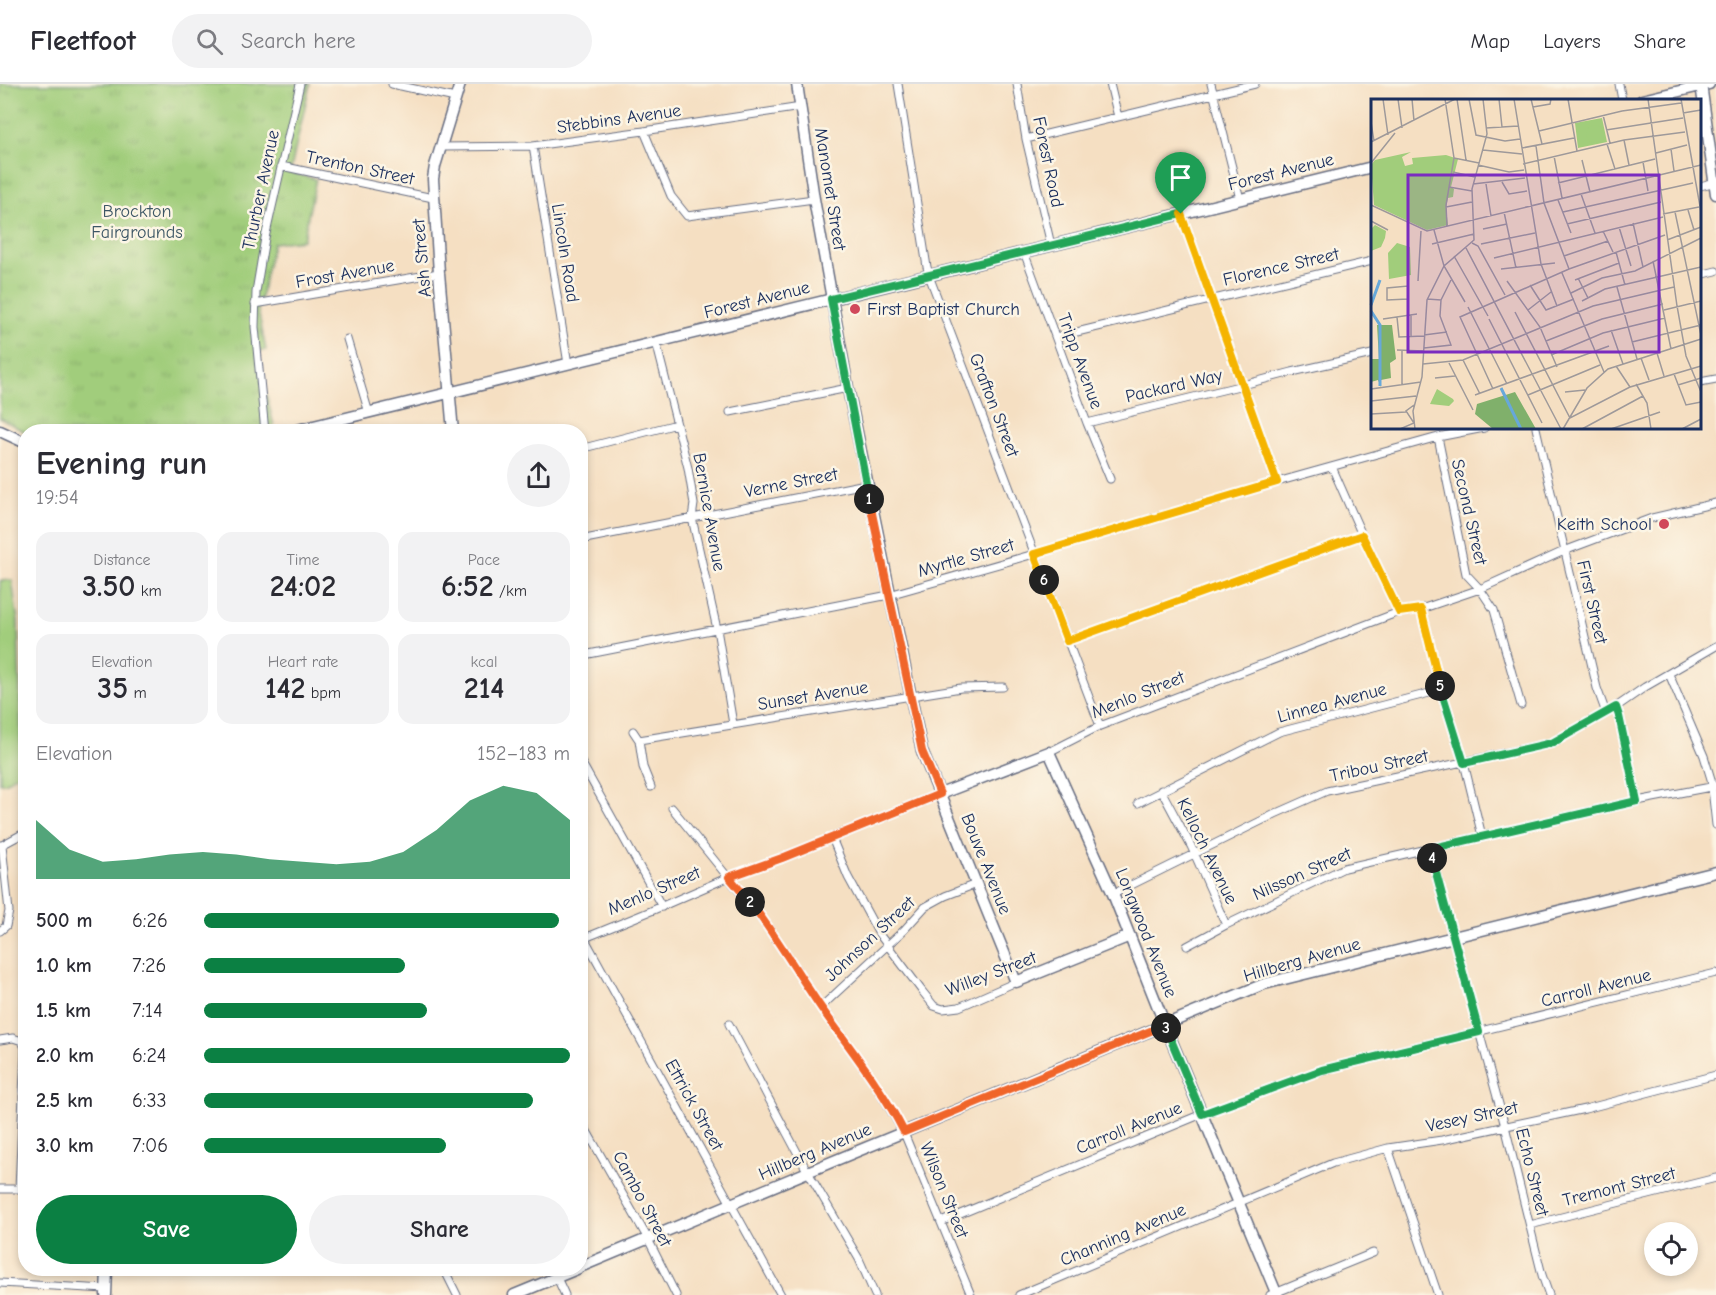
<!DOCTYPE html>
<html lang="en">
<head>
<meta charset="utf-8">
<style>
	:root { --surface:#fff; --page:#f2f2f3; --text:#2b2b33; --muted:#7c7c81; --line:#e1e1e2; --accent:#0b8043 }
	body { margin:0; font-family:"Comic Neue",sans-serif; background:var(--page); color:var(--text); height:100vh; display:flex; flex-direction:column; font-size:22px; white-space:nowrap }
	* { box-sizing:border-box; margin:0 }
	p { font-size:20px; color:var(--muted) }
	.icon { flex:none; width:33px; height:33px; fill:none; stroke:currentColor; stroke-width:2; stroke-linecap:round; stroke-linejoin:round }
	.map { position:relative; flex:1; overflow:hidden }
	.panel { position:absolute; left:18px; top:340px; width:570px; height:852px; display:flex; flex-direction:column; background:var(--surface); border-radius:24px; box-shadow:0 3px 9px #0003 }
	.panel>* { flex:none }
	.fabs { position:absolute; left:1644px; top:1138px; display:grid; gap:12px }
	.fabs a { display:grid; place-items:center; width:54px; height:54px; border-radius:50%; background:var(--surface); box-shadow:0 3px 9px #0003; font-size:30px }
	.pin { position:absolute; display:grid; place-items:center; width:51px; height:51px; color:#fff; margin:-62px -26px; border-radius:50% 50% 50% 0; rotate:-45deg; box-shadow:0 0 6px #0007 }
	.pin .icon { rotate:45deg }
	.km { position:absolute; width:30px; height:30px; margin:-15px; border-radius:50%; background:#222; color:#fff; font-size:16px; line-height:30px; text-align:center }
	.round { display:grid; place-items:center; flex:none; width:63px; height:63px; border-radius:32px; background:var(--page) }
	.summary { display:flex; align-items:center; justify-content:space-between; height:102px; padding:0 18px }
	h1 { font-size:33px; font-weight:700; line-height:45px }
	.figures { display:grid; grid-template-columns:repeat(3,1fr); gap:9px; height:102px; padding:6px 18px }
	.figures div { display:grid; align-content:center; border-radius:15px; background:var(--page); text-align:center }
	.figures b { font-size:30px; font-weight:700 }
	.figures small { font-size:16px; font-weight:400 }
	.figures p { font-size:16px }
	.chart { height:168px; padding:12px 18px }
	.chart p { display:flex; justify-content:space-between }
	.chart svg { width:100%; height:108px; margin-top:6px; fill:var(--accent); opacity:.7 }
	.action { display:flex; gap:12px; margin-top:auto; padding:12px 18px }
	.action a { flex:1; height:69px; border-radius:36px; background:var(--accent); color:#fff; font-size:24px; font-weight:700; line-height:69px; text-align:center }
	.action a+a { background:var(--page); color:var(--text) }
	ul { padding:0 18px; list-style:none; font-size:20px }
	li { display:grid; grid-template-columns:96px 72px 1fr; align-items:center; height:45px }
	li i { height:15px; border-radius:8px; background:var(--accent) }
	header { display:flex; align-items:center; gap:36px; box-sizing:border-box; height:84px; padding:0 30px; background:var(--surface); border-bottom:2px solid var(--line) }
	header strong { font-size:28px }
	nav { display:flex; gap:33px; margin-inline-start:auto; font-size:21px }
	.search { width:420px; height:54px; background:var(--page); display:flex; align-items:center; gap:15px; box-sizing:border-box; padding:0 21px; border-radius:33px; color:var(--muted); font-size:22px }
	.map>svg:first-child { display:block }
	.grass { fill:url(#grass-tufts); stroke:#5e7e6c; stroke-width:1.5 }
	.pitch { fill:#a1cd7b; stroke:#5e7e6c; stroke-width:1.5 }
	.lines { fill:none; stroke-linecap:round; stroke-linejoin:round }
	.street-casing { stroke:#676d81; stroke-width:9 }
	.secondary-casing { stroke:#676d81; stroke-width:13 }
	.street { stroke:#fff; stroke-width:7 }
	.secondary { stroke:#fff; stroke-width:10 }
	.split-1-casing { stroke:#fff; stroke-width:12 }
	.split-2-casing { stroke:#fff; stroke-width:12 }
	.split-3-casing { stroke:#fff; stroke-width:12 }
	.split-4-casing { stroke:#fff; stroke-width:12 }
	.split-5-casing { stroke:#fff; stroke-width:12 }
	.split-6-casing { stroke:#fff; stroke-width:12 }
	.split-7-casing { stroke:#fff; stroke-width:12 }
	.split-1 { stroke:#22a559; stroke-width:8 }
	.split-2 { stroke:#f0652b; stroke-width:8 }
	.split-3 { stroke:#f0652b; stroke-width:8 }
	.split-4 { stroke:#22a559; stroke-width:8 }
	.split-5 { stroke:#22a559; stroke-width:8 }
	.split-6 { stroke:#f5b400; stroke-width:8 }
	.split-7 { stroke:#f5b400; stroke-width:8 }
	.poi-dot { fill:#d1495b; stroke:#fcf5e5; stroke-width:2 }
	.labels { text-anchor:middle; dominant-baseline:central; stroke-width:5; stroke-linejoin:round; paint-order:stroke }
	.street-label { font-size:18px; fill:#1b2f5e; stroke:#fcf5e5 }
	.park-label { font-size:18px; fill:#3c5665; stroke:#fcf5e5 }
	.poi-label { font-size:18px; fill:#1b2f5e; stroke:#fcf5e5; text-anchor:start }
	.inset-river { fill:none; stroke:#67a8da; stroke-width:3 }
	.inset-road { fill:none; stroke:#9e999a; stroke-width:1.5 }
	.view { fill:#7b2cbf; fill-opacity:0.15; stroke:#7b2cbf; stroke-width:3 }
	.inset-edge { fill:none; stroke:#1b2f5e; stroke-width:3 }
</style>
</head>
<body>
<header>
<strong>Fleetfoot</strong>
<div class="search"><svg class="icon" aria-label="search" viewBox="0 0 24 24"><circle cx="10" cy="10" r="6"/><path d="M15 15l6 6"/></svg>Search here</div>
<nav><a>Map</a><a>Layers</a><a>Share</a></nav>
</header>
<div class="map">
<svg width="1716" height="1211" viewBox="0 0 1716 1211">
	<defs>
		<pattern id="grass-tufts" width="24" height="20" patternUnits="userSpaceOnUse" patternTransform="scale(1.5)"><rect width="24" height="20" fill="#a1cd7b"/><path d="M3 7l-1-3M5 7V3M7 7l1-3M15 17l-1-3M17 17v-4M19 17l1-3" fill="none" stroke="#8ab06d"/></pattern>
	</defs>
	<rect width="100%" height="100%" fill="#fcf5e5"/>
	<filter id="ink" filterUnits="userSpaceOnUse"><feTurbulence type="fractalNoise" baseFrequency=".0167" numOctaves="2"/><feDisplacementMap in="SourceGraphic" scale="12" xChannelSelector="R" yChannelSelector="G"/><feConvolveMatrix kernelMatrix="1 2 1 2 8 2 1 2 1" color-interpolation-filters="sRGB"/></filter>
	<filter id="wash" filterUnits="userSpaceOnUse"><feTurbulence type="fractalNoise" baseFrequency=".008" numOctaves="4" result="noise"/><feDisplacementMap in="SourceGraphic" scale="24" xChannelSelector="R" yChannelSelector="G"/><feGaussianBlur stdDeviation="1.35" result="paint"/><feColorMatrix in="noise" values="0 0 0 0 0 0 0 0 0 0 0 0 0 0 0 0 0 1.4 0 .05"/><feComposite in="paint" operator="in"/></filter>
	<g filter="url(#wash)">
		<rect width="100%" height="100%" fill="#f5dfc2"/>
		<!-- grass -->
		<path class="grass" d="M0 0H310L290 89 316 95 303 156 273 159 258 226 266 266 256 268 274 342 249 348H25L0 334Z"/>
		<!-- pitch -->
		<path class="pitch" d="M12 496 18 537 22 687 5 699H0V497Z"/>
	</g>
	<g filter="url(#ink)">
		<g class="lines">
			<!-- street casing -->
			<g class="street-casing">
				<path id="street" d="M392 0 455 14
					M898 0 927 183 931 197 1100 642
					M1017 0 1026 55 1051 161
					M1110 0 1118 33
					M1211 0 1240 115
					M1619 0 1622 16
					M644 47 671 112 687 132 814 115
					M1026 55 1255 0
					M533 62 568 280
					M441 63 533 62 644 47 801 23
					M281 82 433 114
					M1700 102 1716 98
					M1181 130 1277 398
					M1024 168 1087 339 1110 395
					M1700 191 1716 187
					M255 220 439 189
					M1056 253 1372 177
					M347 255 369 329
					M656 258 688 384 694 420 692 434 717 545 733 640
					M1700 298 1716 295
					M730 328 848 304
					M1087 339 1243 301 1292 288 1372 270
					M1536 344 1597 604 1606 629
					M265 348 255 243 256 208 265 154 300 0
					M1438 353 1466 490 1480 505 1494 526 1521 621
					M580 365 677 340
					M1332 383 1362 451 1399 528
					M580 456 866 400
					M1421 525 1441 606 1464 679 1482 752
					M1067 557 1362 451
					M589 570 889 511 1034 470 1277 398 1438 353 1484 344
					M1669 590 1704 672 1711 695 1716 741
					M1616 623 1619 632 1637 717
					M633 647 639 656 961 604 1003 603
					M639 656 643 683 651 703
					M1049 668 1100 642 1399 528 1421 525 1480 505 1564 467 1652 434 1716 419
					M580 676 662 823
					M1161 706 1191 762 1226 841
					M1138 719 1279 648 1441 606
					M672 724 765 839 821 923 876 1001 904 1049 971 1211
					M832 754 848 793 879 850 922 907 934 922 943 925 959 923 1016 898
					M0 761H2L9 827 6 842 0 847
					M2 761 26 748
					M1429 765 1505 1042 1542 1191 1549 1211
					M1113 810 1275 730 1327 707 1552 659 1616 623 1645 603 1716 562
					M580 846 781 1211
					M580 856 651 827 729 793 782 774 940 710
					M1187 862 1226 841 1344 784 1637 717 1716 702
					M821 923 904 846 925 823 945 812 976 800
					M729 940 805 1083 859 1175 875 1211
					M0 956 13 954 22 957 26 956
					M580 1035 648 1155 676 1211
					M1388 1064 1438 1211
					M0 1105H26
					M19 1105 25 964 22 957
					M941 1138 1202 1030 1322 986 1716 889
					M1530 1141 1716 1094
					M444 1185 457 1211
					M553 1185 565 1211
					M0 1199 106 1205
					M1019 1211 1333 1079 1388 1064 1442 1056 1585 1025 1716 991
					M1270 1211 1373 1169"/>
			</g>
			<!-- secondary casing -->
			<g class="secondary-casing">
				<path id="secondary" d="M797 0 814 115 848 304 922 667 1016 898 1130 852
					M1701 0 1716 110
					M1642 16 1709 0
					M0 347 26 359
					M289 348 1372 83
					M453 348 439 189 433 95 435 82 460 0
					M940 710 1049 668 1113 810 1165 941 1277 1211
					M580 1183 853 1069 1264 900 1716 788
					M106 1211 107 1185
					M514 1211 577 1185"/>
			</g>
			<!-- street -->
			<use href="#street" class="street"/>
			<!-- secondary -->
			<use href="#secondary" class="secondary"/>
		</g>
	</g>
	<g class="lines" filter="url(#ink)">
		<!-- split-1 casing -->
		<g class="split-1-casing">
			<path id="split-1" d="M869 415 831 215 1181 130"/>
		</g>
		<!-- split-2 casing -->
		<g class="split-2-casing">
			<path id="split-2" d="M750 818 729 793 782 774 940 710 922 667 869 415"/>
		</g>
		<!-- split-3 casing -->
		<g class="split-3-casing">
			<path id="split-3" d="M750 818C776 852 798 890 822 925 851 966 882 1004 904 1048L1165 941 1166 944"/>
		</g>
		<!-- split-4 casing -->
		<g class="split-4-casing">
			<path id="split-4" d="M1166 944 1202 1030 1322 986 1479 948 1432 774"/>
		</g>
		<!-- split-5 casing -->
		<g class="split-5-casing">
			<path id="split-5" d="M1432 774 1429 765 1637 717 1619 632 1616 623 1552 659 1464 679 1440 602"/>
		</g>
		<!-- split-6 casing -->
		<g class="split-6-casing">
			<path id="split-6" d="M1044 496 1067 557 1362 451 1399 528 1421 525 1440 602"/>
		</g>
		<!-- split-7 casing -->
		<g class="split-7-casing">
			<path id="split-7" d="M1044 496 1034 470 1277 398 1181 130"/>
		</g>
		<!-- split-1 -->
		<use href="#split-1" class="split-1"/>
		<!-- split-2 -->
		<use href="#split-2" class="split-2"/>
		<!-- split-3 -->
		<use href="#split-3" class="split-3"/>
		<!-- split-4 -->
		<use href="#split-4" class="split-4"/>
		<!-- split-5 -->
		<use href="#split-5" class="split-5"/>
		<!-- split-6 -->
		<use href="#split-6" class="split-6"/>
		<!-- split-7 -->
		<use href="#split-7" class="split-7"/>
	</g>
	<!-- markers -->
	<g class="poi-dot">
		<circle cx="855" cy="225" r="6"/>
		<circle cx="1664" cy="440" r="6"/>
	</g>
	<g class="labels">
		<!-- street labels -->
		<g class="street-label">
			<text transform="translate(619 35) rotate(-8)">Stebbins Avenue</text>
			<text transform="translate(1048 78) rotate(78)">Forest Road</text>
			<text transform="translate(360 84) rotate(12)">Trenton Street</text>
			<text transform="translate(1281 88) rotate(-14)">Forest Avenue</text>
			<text transform="translate(830 105) rotate(81)">Manomet Street</text>
			<text transform="translate(261 106) rotate(-78)">Thurber Avenue</text>
			<text transform="translate(565 169) rotate(81)">Lincoln Road</text>
			<text transform="translate(422 174) rotate(-95)">Ash Street</text>
			<text transform="translate(1281 183) rotate(-13)">Florence Street</text>
			<text transform="translate(345 190) rotate(-10)">Frost Avenue</text>
			<text transform="translate(757 216) rotate(-14)">Forest Avenue</text>
			<text transform="translate(1080 277) rotate(70)">Tripp Avenue</text>
			<text transform="translate(1174 302) rotate(-13)">Packard Way</text>
			<text transform="translate(994 321) rotate(69)">Grafton Street</text>
			<text transform="translate(791 399) rotate(-11)">Verne Street</text>
			<text transform="translate(709 428) rotate(80)">Bernice Avenue</text>
			<text transform="translate(1469 428) rotate(77)">Second Street</text>
			<text transform="translate(966 474) rotate(-16)">Myrtle Street</text>
			<text transform="translate(1592 518) rotate(77)">First Street</text>
			<text transform="translate(1138 611) rotate(-22)">Menlo Street</text>
			<text transform="translate(813 612) rotate(-9)">Sunset Avenue</text>
			<text transform="translate(1332 619) rotate(-15)">Linnea Avenue</text>
			<text transform="translate(1379 682) rotate(-12)">Tribou Street</text>
			<text transform="translate(1207 767) rotate(64)">Kelloch Avenue</text>
			<text transform="translate(986 780) rotate(68)">Bouve Avenue</text>
			<text transform="translate(1302 790) rotate(-24)">Nilsson Street</text>
			<text transform="translate(654 807) rotate(-23)">Menlo Street</text>
			<text transform="translate(1146 849) rotate(68)">Longwood Avenue</text>
			<text transform="translate(870 855) rotate(-43)">Johnson Street</text>
			<text transform="translate(1302 876) rotate(-16)">Hillberg Avenue</text>
			<text transform="translate(991 890) rotate(-21)">Willey Street</text>
			<text transform="translate(1596 904) rotate(-14)">Carroll Avenue</text>
			<text transform="translate(694 1021) rotate(61)">Ettrick Street</text>
			<text transform="translate(1472 1033) rotate(-12)">Vesey Street</text>
			<text transform="translate(1129 1044) rotate(-22)">Carroll Avenue</text>
			<text transform="translate(815 1068) rotate(-23)">Hillberg Avenue</text>
			<text transform="translate(1532 1088) rotate(76)">Echo Street</text>
			<text transform="translate(1619 1103) rotate(-14)">Tremont Street</text>
			<text transform="translate(944 1106) rotate(68)">Wilson Street</text>
			<text transform="translate(642 1115) rotate(62)">Cambo Street</text>
			<text transform="translate(1123 1151) rotate(-23)">Channing Avenue</text>
		</g>
		<!-- park labels -->
		<g class="park-label">
			<text x="137" y="127">Brockton<tspan x="137" dy="21">Fairgrounds</tspan></text>
		</g>
		<!-- poi labels -->
		<g class="poi-label">
			<text x="867" y="225">First Baptist Church</text>
			<text x="1652" y="440" text-anchor="end">Keith School</text>
		</g>
	</g>
	<!-- overview -->
	<g transform="translate(1371 15)">
		<rect width="330" height="330" fill="#f5dfc2"/>
		<path d="M231 19 236 43 207 49 204 24ZM40 53 31 58 34 67 42 65 41 59 75 56 87 60 80 88 83 90 82 98 77 99 75 109 77 126 56 131 3 106 0 66 4 61ZM66 290 82 300 83 302 78 307 59 305Z" fill="#a1cd7b"/>
		<path d="M6 226H21L25 260 19 264 20 279 10 281V288L7 281 0 283V260H8ZM144 293 165 330H122L104 315 106 305Z" fill="#80b06b"/>
		<path d="M215 35a9 9 0 1 1 18 0a9 9 0 1 1-18 0ZM4 126 15 132 14 139 10 148 0 152V130ZM26 144 39 148 40 176 18 180 17 154Z" fill="#a1cd7b"/>
		<path class="inset-river" d="M0 206 9 181M0 212 9 226V287M130 289 150 330"/>
		<path class="inset-road" d="M12 0 17 36M27 0 31 29M41 0 43 22M74 0 83 59 75 106 76 127M86 0 95 61M98 0 105 36 134 42 149 40M128 0 131 28M143 0 170 165 186 207M160 0 171 45M197 0 206 52M277 0 306 207 315 257 330 293M310 0 330 113M162 8 179 5 180 0M312 14 330 11M232 16 239 44M0 23 3 42M115 29 147 27M235 31 312 19M168 32 251 12 310 4M253 41 258 66M0 43 84 0M236 45 244 70M165 47 173 104 198 170M151 49 203 39M300 50 303 72M112 51 151 55M285 54 316 46M183 57 191 99M83 59 108 64M211 61 219 93M272 63 277 92M0 64 24 34M152 65 253 41 314 33M107 66 138 73 153 71M82 73 104 78M131 83 138 95 156 92M187 84 284 60M102 85 154 79M115 85 120 117M78 88 101 92M210 95 224 134M187 101 200 134M0 106 56 132 330 66M75 108 101 103M317 111 323 131M133 113 145 169M192 113 322 84M304 113 330 236M292 115 328 108M0 122 17 131M262 124 272 168M196 125 290 103M248 128 260 167M112 130 136 125M63 131 73 167 94 203M232 132 242 153M296 141 330 128M101 144 107 147 134 196M61 145 103 135M110 145 164 134M95 149 190 330M245 153 254 186M83 157 117 217M193 157 237 142M123 159 292 118M282 162 300 250M130 170 184 164M191 174 233 273M207 179 217 199M204 181 248 164M47 182 50 132M136 182 169 228 186 268M159 186 175 211 203 200M37 187V200L16 201V189ZM246 188 266 260M200 194 231 179 264 172 330 139M56 200 70 201 80 181M211 202 234 190 330 168M97 208 136 285M157 211 180 193M293 211 330 202M144 213 199 319 259 288M26 218 28 238 53 237M12 220 46 215M118 220 171 324M240 231 252 265M53 236 76 233M40 238V216M175 242 231 220 292 205M261 243 330 226M53 249 80 246 69 217 70 201M26 251 53 252M31 251V286M286 254 293 277M180 256 232 234 294 219M270 259 278 281M92 261 109 295M78 264 102 311M52 265 92 261 222 207 303 188M245 267 259 288 330 267M303 275 315 306 330 303M64 279 84 277M265 285 276 304 280 330M307 286 330 279M0 290 50 283M122 290 89 218 198 170 294 136M194 293 214 291M104 296 238 247M157 296 229 266M0 302 45 297M0 315 35 313M29 330 43 324 35 312 43 306M44 330 42 312 51 278 56 201 73 167 103 141 101 90 116 35 112 0M192 330 216 289 237 270 330 240M211 330 272 297M240 330 289 313M311 330 330 320"/>
		<path class="view" d="M37 76H288V253H37Z"/>
		<rect width="330" height="330" class="inset-edge"/>
	</g>
</svg>
<div class="fabs">
<a><svg class="icon" aria-label="locate" viewBox="0 0 24 24"><circle cx="12" cy="12" r="6"/><path d="M12 2v4M12 18v4M2 12h4M18 12h4"/></svg></a>
</div>
<div class="pin" style="left:1181px;top:130px;background:#1e9e55"><svg class="icon" aria-label="arrive" viewBox="0 0 24 24"><path d="M6 21V4h12l-3 4 3 4H6"/></svg></div>
<b class="km" style="left:869px;top:415px">1</b>
<b class="km" style="left:750px;top:818px">2</b>
<b class="km" style="left:1166px;top:944px">3</b>
<b class="km" style="left:1432px;top:774px">4</b>
<b class="km" style="left:1440px;top:602px">5</b>
<b class="km" style="left:1044px;top:496px">6</b>
<section class="panel">
<div class="summary"><div><h1>Evening run</h1><p>19:54</p></div><a class="round"><svg class="icon" aria-label="share" viewBox="0 0 24 24"><path d="M12 15V3M7 8l5-5 5 5M5 13v7h14v-7"/></svg></a></div>
<div class="figures">
<div><p>Distance</p><b>3.50<small> km</small></b></div>
<div><p>Time</p><b>24:02</b></div>
<div><p>Pace</p><b>6:52<small> /km</small></b></div>
</div>
<div class="figures">
<div><p>Elevation</p><b>35<small> m</small></b></div>
<div><p>Heart rate</p><b>142<small> bpm</small></b></div>
<div><p>kcal</p><b>214</b></div>
</div>
<div class="chart"><p><span>Elevation</span>152–183 m</p>
<svg viewBox="0 0 160 44" preserveAspectRatio="none"><path d="M0 44V20L10 32L20 37L30 36L40 34L50 33L60 34L70 36L80 37L90 38L100 37L110 33L120 24L130 12L140 6L150 9L160 20V44z"/></svg>
</div>
<ul>
<li><b>500 m</b>6:26<i style="width:97%"></i></li>
<li><b>1.0 km</b>7:26<i style="width:55%"></i></li>
<li><b>1.5 km</b>7:14<i style="width:61%"></i></li>
<li><b>2.0 km</b>6:24<i style="width:100%"></i></li>
<li><b>2.5 km</b>6:33<i style="width:90%"></i></li>
<li><b>3.0 km</b>7:06<i style="width:66%"></i></li>
</ul>
<div class="action"><a>Save</a><a>Share</a></div>
</section>
</div>
</body>
</html>
